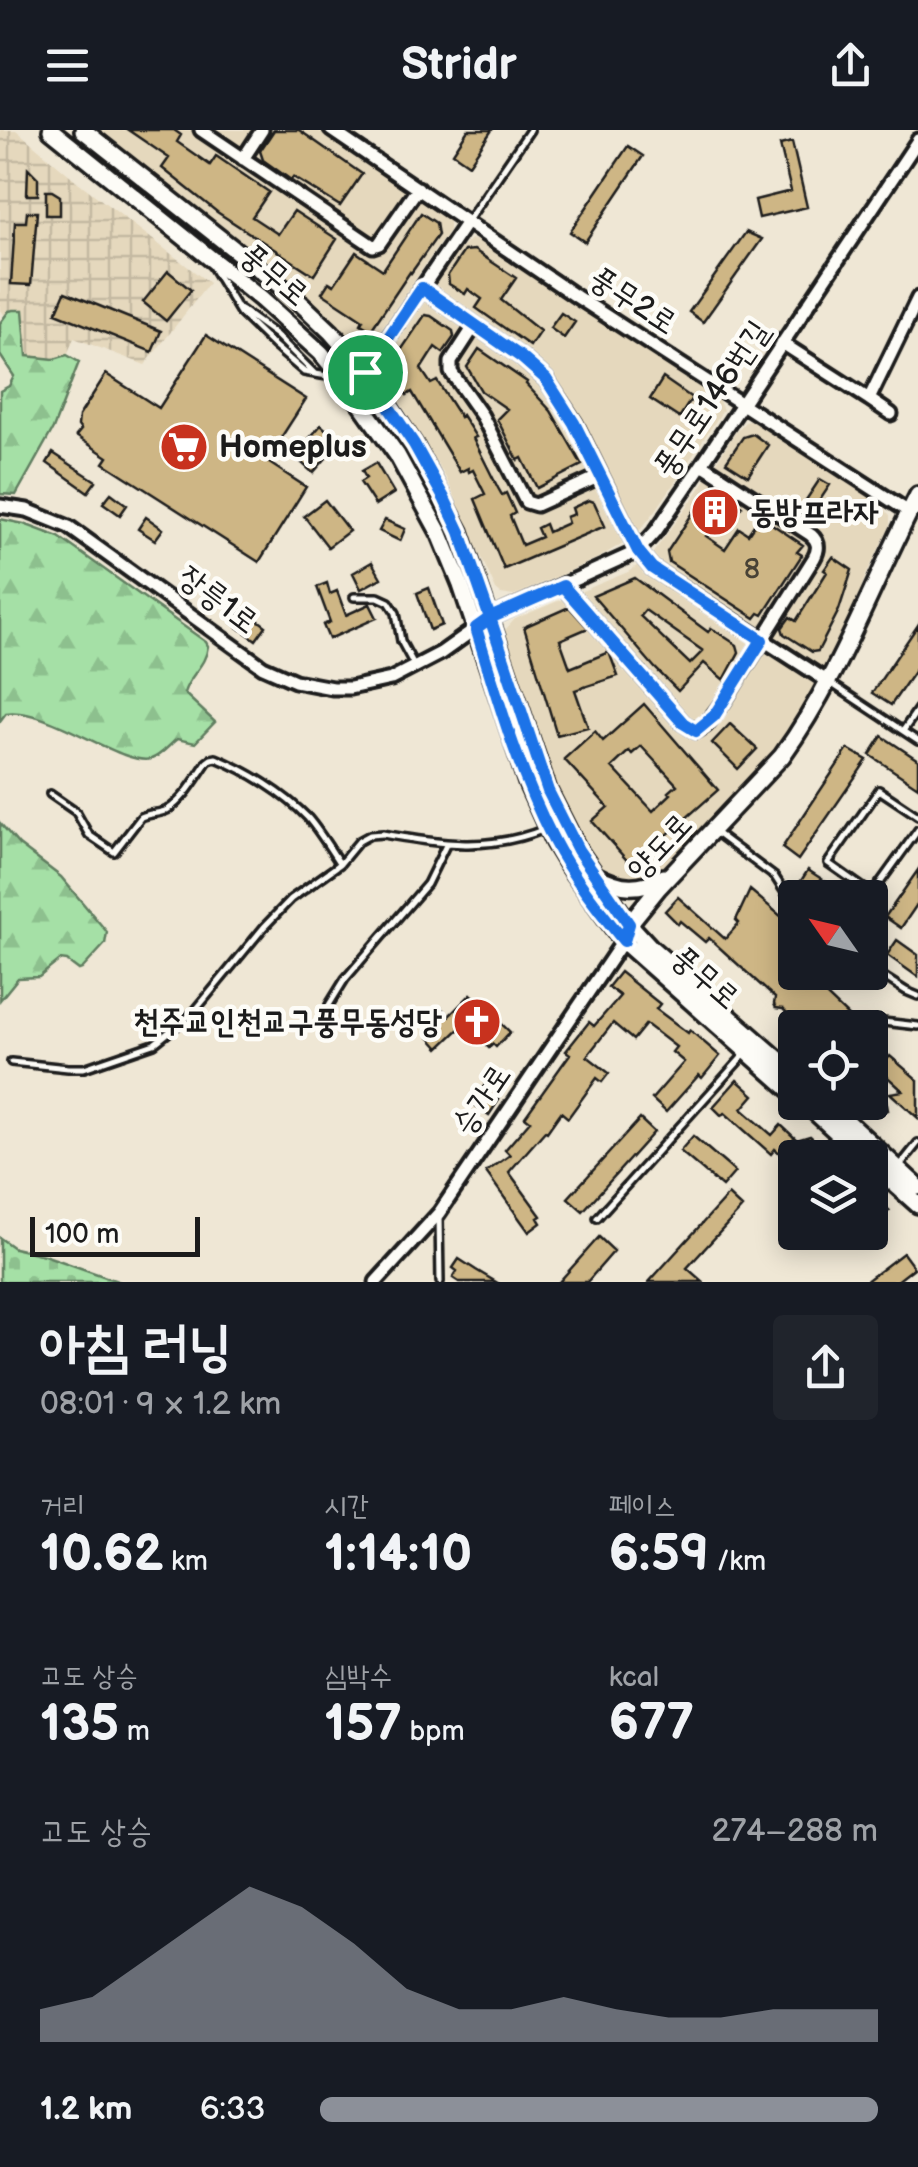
<!DOCTYPE html>
<html lang="ko">
<head>
<meta charset="utf-8">
<style>
	:root { --surface:#171b24; --page:#20242c; --text:#f1f3f6; --muted:#9ea1a6; --accent:#8c9099 }
	body { margin:0; font-family:"Balsamiq Sans","Poor Story",sans-serif; background:var(--page); color:var(--text); height:100vh; display:flex; flex-direction:column; font-size:38px; white-space:nowrap }
	* { box-sizing:border-box; margin:0 }
	p { font-size:32px; color:var(--muted) }
	.icon { flex:none; width:55px; height:55px; fill:none; stroke:currentColor; stroke-width:2; stroke-linecap:round; stroke-linejoin:round }
	.map { position:relative; height:1152px; overflow:hidden }
	.details { display:flex; flex-direction:column; background:var(--surface); flex:1 }
	.details>* { flex:none }
	.needle { width:65px; rotate:304deg }
	.buttons { position:absolute; left:778px; top:750px; display:grid; gap:20px }
	.buttons a { display:grid; place-items:center; width:110px; height:110px; border-radius:10px; background:var(--surface); box-shadow:0 5px 25px #0003; font-size:50px }
	.scale { position:absolute; left:30px; bottom:25px; width:170px; box-sizing:border-box; padding-left:10px; border:5px solid #1c1c1c; border-top:0; font-size:28px; line-height:35px; white-space:nowrap; color:#1c1c1c; -webkit-text-stroke:8px #fdfcf7; paint-order:stroke }
	.pin { position:absolute; display:grid; place-items:center; width:85px; height:85px; color:#fff; margin:-42px; border:5px solid #fff; border-radius:50%; box-shadow:0 2px 10px #0007 }
	.round { display:grid; place-items:center; flex:none; width:105px; height:105px; border-radius:10px; background:var(--page) }
	.overview { display:flex; align-items:center; justify-content:space-between; height:170px; padding:0 40px }
	h1 { font-size:55px; font-weight:700; line-height:75px }
	.metrics { display:grid; grid-template-columns:repeat(3,1fr); gap:15px; height:170px; padding:10px 40px }
	.metrics div { display:grid; align-content:center }
	.metrics b { font-size:50px; font-weight:700 }
	.metrics small { font-size:28px; font-weight:400 }
	.metrics p { font-size:28px }
	.chart { height:280px; padding:20px 40px }
	.chart p { display:flex; justify-content:space-between }
	.chart svg { width:100%; height:180px; margin-top:10px; fill:var(--accent); opacity:.7 }
	ul { padding:0 40px; list-style:none; font-size:32px }
	li { display:grid; grid-template-columns:160px 120px 1fr; align-items:center; height:75px }
	li i { height:25px; border-radius:12px; background:var(--accent) }
	header { display:flex; justify-content:space-between; align-items:center; height:130px; padding:0 40px; background:var(--surface); font-size:45px; font-weight:700 }
	.map>svg:first-child { display:block }
	.built { fill:#e5d8bd }
	.industrial { fill:url(#industrial-grid) }
	.forest { fill:url(#forest-firs); stroke:#607e61; stroke-width:2.5 }
	.cemetery { fill:url(#cemetery-stones); stroke:#607e61; stroke-width:2.5 }
	.building { fill:#ceb685; stroke:#1c1c1c; stroke-width:2.5; fill-rule:evenodd }
	.lines { fill:none; stroke-linecap:round; stroke-linejoin:round }
	.lane-casing { stroke:#1c1c1c; stroke-width:12 }
	.street-casing { stroke:#1c1c1c; stroke-width:19 }
	.secondary-casing { stroke:#1c1c1c; stroke-width:22 }
	.lane { stroke:#fdfcf7; stroke-width:5 }
	.street { stroke:#fdfcf7; stroke-width:11 }
	.secondary { stroke:#fdfcf7; stroke-width:15 }
	.route-casing { stroke:#fff; stroke-width:20 }
	.route { stroke:#1a73e8; stroke-width:12 }
	.labels { text-anchor:middle; dominant-baseline:central; stroke-width:9; stroke-linejoin:round; paint-order:stroke }
	.number-label { font-size:28px; fill:#484236 }
	.street-label { font-size:32px; fill:#1c1c1c; stroke:#fdfcf7 }
	.poi-label { font-size:32px; font-weight:bold; fill:#1c1c1c; stroke:#fdfcf7; text-anchor:start }
</style>
</head>
<body>
<header><svg class="icon" aria-label="menu" viewBox="0 0 24 24"><path d="M4 6h16M4 12h16M4 18h16"/></svg>Stridr<svg class="icon" aria-label="share" viewBox="0 0 24 24"><path d="M12 15V3M7 8l5-5 5 5M5 13v7h14v-7"/></svg></header>
<div class="map">
<svg width="918" height="1152" viewBox="0 0 918 1152">
	<defs>
		<pattern id="industrial-grid" width="8" height="8" patternUnits="userSpaceOnUse" patternTransform="scale(2.5)"><rect width="8" height="8" fill="#e5d8bd"/><path d="M0 4h8M4 0v8" fill="none" stroke="#c4b9a2"/></pattern>
		<pattern id="forest-firs" width="22" height="20" patternUnits="userSpaceOnUse" patternTransform="scale(2.5)"><rect width="22" height="20" fill="#a5e0a6"/><path d="M5 1l3.5 6h-7zM16 11l3.5 6h-7z" fill="#8dc08e"/></pattern>
		<pattern id="cemetery-stones" width="16" height="16" patternUnits="userSpaceOnUse" patternTransform="scale(2.5)"><rect width="16" height="16" fill="#a5e0a6"/><path d="M2 7V4a2 2 0 0 1 4 0v3zM10 15v-3a2 2 0 0 1 4 0v3z" fill="#8dc08e"/></pattern>
	</defs>
	<rect width="100%" height="100%" fill="#efe7d5"/>
	<filter id="ink" filterUnits="userSpaceOnUse"><feTurbulence type="fractalNoise" baseFrequency=".01" numOctaves="2"/><feDisplacementMap in="SourceGraphic" scale="20" xChannelSelector="R" yChannelSelector="G"/><feConvolveMatrix kernelMatrix="1 2 1 2 8 2 1 2 1" color-interpolation-filters="sRGB"/></filter>
	<g filter="url(#ink)">
		<!-- built -->
		<path class="built" d="M99 0H317L445 86 449 91V100L371 214 363 219 358 218 321 180 127 27Z
			M470 109 482 112 712 264 719 271 723 280 657 379 636 405 600 427 514 466 501 464 496 460 446 348 380 239 392 216 450 130Z
			M750 291 764 297 878 373 890 385V396L865 447 850 489 789 604 658 744 639 754 612 747 604 740 572 690 543 622 512 532 505 500 515 489 628 442 650 427 697 363 735 303 745 292Z"/>
		<!-- industrial -->
		<path class="industrial" d="M0 0H16L78 52 209 153 145 235 74 208 67 225 54 229 26 226 9 181 5 185 0 180Z"/>
		<!-- forest -->
		<path class="forest" d="M14 180H23L27 226 54 229 67 225 79 232 53 299 16 365 0 364V261L9 256 14 246 0 225V193L9 181Z
			M0 389 24 394 59 407 206 512 208 516C206 536 189 545 184 563L215 592 195 613 177 609C169 615 161 626 151 629 122 637 50 577 6 583L0 591Z
			M0 693 19 715 61 747 107 802 105 814 82 839 79 840 67 831 60 830 39 847 18 848 0 870Z"/>
		<!-- cemetery -->
		<path class="cemetery" d="M0 1108 14 1118 44 1125 120 1152H0Z"/>
		<!-- building -->
		<path class="building" d="M128 0H174L181 5 177 12 210 35 216 26 269 62 252 87 278 104 294 81 337 109 314 145 217 82 162 38 169 28Z
			M274 0H299L362 44 340 76 293 47 291 50 263 30 260 21Z
			M468 0H492L469 34 453 23Z
			M792 12 807 77 759 88 755 70 791 61 780 15Z
			M628 16 643 26 585 112 570 102Z
			M28 38 38 48V65H27Z
			M46 61H52L60 66V85H46Z
			M27 82H37L31 155 11 154 15 92H26Z
			M421 83 436 93 438 105 411 143 410 142 371 200 361 194 363 190 322 163 329 152 334 155 356 122 383 140Z
			M746 102 762 109 703 192 689 182Z
			M474 120 516 148 501 170 540 201 530 216 476 178 482 169 468 159 465 164 449 154 448 145 464 121Z
			M168 141 191 160 166 191 143 172Z
			M65 162 161 201 152 222 56 183Z
			M561 183 575 192 564 208 550 198Z
			M425 185 431 186 453 201 454 207 443 223 435 217 421 239 431 254 437 251 460 287 462 285 476 307 473 308 498 358 502 365 506 363 515 383 510 386 522 415 541 407 537 398 545 394 548 402 568 393 566 387 574 384 572 378 589 370 594 372 605 396 504 439 475 369 485 364 473 340 469 342 468 338 460 342 412 262 407 265 391 242 394 240 391 235Z
			M206 205 306 269 266 331 306 357 259 432 104 333 108 327 76 306 81 300 78 296 79 286 106 244 159 278Z
			M479 219 527 252 526 254 551 281 582 335 537 358 522 328 518 330 497 289 507 279 481 261 467 237Z
			M663 248 692 268 679 288 650 269Z
			M321 295 340 312 313 343 294 326Z
			M753 304 768 315 748 346 726 332 743 307Z
			M53 323 96 351 88 362 47 333Z
			M376 333 394 363 375 375 360 352 366 348 362 341Z
			M820 349 830 355 808 388 798 382Z
			M715 358 742 376 730 394 722 389 719 393 716 391 706 406 725 419 739 398 748 404 760 386 803 415 797 422 802 425 763 485 759 483 755 488 669 432 667 422 708 360Z
			M111 363 127 375 120 385 103 373Z
			M325 370 349 401 328 417 304 386Z
			M146 387 163 399 155 410 138 399Z
			M385 390 405 399 400 411 379 401Z
			M833 427 852 440 839 480 818 521 812 522 784 504 782 498 790 487 796 491 822 450 827 442 824 440Z
			M372 432 381 448 361 459 353 443Z
			M635 448 708 502 711 498 737 515 739 522 724 550 704 533 678 561 655 538 593 466ZM645 480 703 521 690 534 640 486Z
			M327 453 330 464 337 461 346 485 370 474 377 488 329 509 323 495 330 492 317 457Z
			M429 458 442 495 430 500 417 463Z
			M569 477 588 498 560 510 570 538 609 522 618 546 575 560 588 597 557 605 524 497Z
			M243 479 266 496 256 510 232 493Z
			M918 495V536L891 575 872 563Z
			M644 574 718 660 632 736 592 691 608 677 564 629 595 601 603 611ZM641 616 677 655 669 662 671 664 653 681 612 637 629 621 632 624Z
			M730 594 757 619 738 639 712 613Z
			M882 606 918 630V657L870 625Z
			M848 619 867 630 798 730 782 718Z
			M808 740 851 768H814L797 757Z
			M918 740V773L901 798 885 787Z
			M750 760 795 798V826L789 833 795 842 803 849 806 846 849 887 838 898H802L783 879 776 878 774 874 775 868 709 808 705 812 680 791 678 794 665 781 678 767 725 809 739 793 736 790Z
			M897 810 918 825V847L887 825Z
			M620 842 660 874 656 879 688 903 690 900 720 926 702 948 699 945 666 982 652 969 684 932 672 922 676 917 646 894 633 910 613 893 587 926 609 943 602 952 597 948 568 988 561 982 547 1002 545 1001 509 1042 541 1086 538 1088 541 1093 529 1102 486 1042 510 1025 505 1020 530 991 525 987 570 924 566 921 589 892 594 896 620 866 608 857Z
			M471 864 510 902 496 917 493 914 489 918 464 894 439 918 429 907 433 904 427 897 429 895 426 891 440 877 449 886Z
			M870 919 884 933 890 926 918 950V988L890 963 903 961 870 931Z
			M737 950 754 965 742 979 772 1005 781 995 797 1010 810 1006 834 1028H795V1036L775 1019 771 1024 725 983 721 985 713 977Z
			M494 954 502 960 497 968 499 970 489 985 476 976 473 971 484 956 489 960Z
			M885 964 888 980 876 982 874 965Z
			M640 989 654 1002 583 1081 568 1068Z
			M693 1006 735 1042 722 1057 680 1021Z
			M870 1063 889 1080 870 1088Z
			M728 1065 742 1078 687 1138 703 1152H649Z
			M599 1107 614 1121 587 1152H559Z
			M903 1123 914 1138 896 1152H865Z
			M459 1129 476 1140 496 1152H459L453 1148 457 1141 453 1138Z"/>
		<g class="lines">
			<!-- lane casing -->
			<g class="lane-casing">
				<path id="lane" d="M469 89 530 0
					M213 138 240 183 273 215 304 242 333 247
					M236 176 276 205 315 244
					M354 467H378L389 472 396 483 401 511 414 535
					M829 552 918 611
					M903 601 918 579
					M50 664 76 682 89 705 114 722 141 687C149 683 159 684 167 680 184 670 196 648 207 632L211 629 216 628C248 641 284 663 308 688 320 702 330 719 340 734
					M918 686 879 660 828 733 872 764 918 700
					M715 702 775 747 795 778
					M870 838 906 861 918 866
					M329 875 345 849 427 754 446 715
					M883 892 918 896
					M11 932 68 938H84L154 914 194 882 264 797 291 769 340 734 359 711 370 705 383 704C442 714 488 722 545 699
					M898 1038 918 1013
					M439 1086 440 1152
					M597 1088 745 924"/>
			</g>
			<!-- street casing -->
			<g class="street-casing">
				<path id="street" d="M201 0 373 116 379 114 418 58
					M331 0 574 165 909 382 914 381
					M243 29 262 0
					M422 158 521 227 546 249 575 293 638 421 652 438 827 551
					M475 195 451 232V242L482 286 526 372 536 375 600 346
					M782 213 869 269 918 168
					M365 241 467 92
					M869 269 891 284
					M0 376 27 380 69 397 263 537 295 551 332 558H350L391 549 441 523 490 488 638 421 656 401 702 334 918 10
					M563 456 683 593 696 601 706 595 724 571 814 428C819 419 819 412 811 405L702 334
					M376 1152 439 1083 623 811"/>
			</g>
			<!-- secondary casing -->
			<g class="secondary-casing">
				<path id="secondary" d="M51 0 261 169 321 223 348 256 397 325 440 404 461 455 528 655 554 712 568 735 623 811 795 964
					M83 0 292 165 331 202 365 241 414 315 460 402 548 661 578 720 629 794 652 819 795 944
					M597 746C621 759 639 760 664 747
					M626 803 629 794 658 758 782 626C839 547 873 452 918 365
					M804 972 865 1028
					M826 972 918 1057
					M870 1032 918 1075"/>
			</g>
			<!-- lane -->
			<use href="#lane" class="lane"/>
			<!-- street -->
			<use href="#street" class="street"/>
			<!-- secondary -->
			<use href="#secondary" class="secondary"/>
		</g>
	</g>
	<g class="lines" filter="url(#ink)">
		<!-- route casing -->
		<g class="route-casing">
			<path id="route" d="M365 242 414 314 444 368 460 402 490 488 476 498C498 570 519 643 553 709 572 746 598 779 624 811L629 794 578 720 548 661 490 488 563 456 683 593 696 601 714 586 762 510 652 438 638 421 574 293 546 249 521 227 422 158 365 242"/>
		</g>
		<!-- route -->
		<use href="#route" class="route"/>
	</g>
	<!-- icons -->
	<defs>
		<g id="supermarket-disc" transform="scale(2.5)"><circle r="9.5" fill="#c8321e" stroke="#fdfcf7"/><path d="M-6-5.5h2.5l.6 2H6L4.5 2H-2.5L-4.4-4H-6ZM-1.5 3.2a1.3 1.3 0 1 0 .1 0ZM3 3.2a1.3 1.3 0 1 0 .1 0Z" fill="#fff"/></g>
		<g id="building-disc" transform="scale(2.5)"><circle r="9.5" fill="#c8321e" stroke="#fdfcf7"/><path d="M-4-6H4V6H1V3H-1V6H-4ZM-2.5-4.3h1.7v1.8h-1.7ZM.8-4.3h1.7v1.8H.8ZM-2.5-1h1.7V.8h-1.7ZM.8-1h1.7V.8H.8Z" fill="#fff"/></g>
		<g id="church-disc" transform="scale(2.5)"><circle r="9.5" fill="#c8321e" stroke="#fdfcf7"/><path d="M-1.2-6h2.4v3.5h3.3v2.4h-3.3V6h-2.4V-.1h-3.3v-2.4h3.3Z" fill="#fff"/></g>
	</defs>
	<g fill-rule="evenodd">
		<use href="#supermarket-disc" x="184" y="317"/>
		<use href="#building-disc" x="715" y="382"/>
		<use href="#church-disc" x="477" y="892"/>
	</g>
	<g class="labels">
		<!-- number labels -->
		<g class="number-label">
			<text x="752" y="439">8</text>
		</g>
		<!-- street labels -->
		<g class="street-label">
			<text transform="translate(274 145) rotate(40)">풍무로</text>
			<text transform="translate(633 171) rotate(33)">풍무2로</text>
			<text transform="translate(712 269) rotate(-56)">풍무로146번길</text>
			<text transform="translate(218 470) rotate(37)">장릉1로</text>
			<text transform="translate(660 717) rotate(-47)">양도로</text>
			<text transform="translate(705 848) rotate(41)">풍무로</text>
			<text transform="translate(482 970) rotate(-56)">승가로</text>
		</g>
		<!-- poi labels -->
		<g class="poi-label">
			<text x="219" y="317">Homeplus</text>
			<text x="750" y="382">동방프라자</text>
			<text x="442" y="892" text-anchor="end">천주교인천교구풍무동성당</text>
		</g>
	</g>
</svg>
<div class="buttons">
<a><svg class="needle" viewBox="-14 -14 28 28"><path d="M0-13l5 13h-10z" fill="#e53935"/><path d="M0 13l5-13h-10z" fill="#9ea1a6"/></svg></a>
<a><svg class="icon" aria-label="locate" viewBox="0 0 24 24"><circle cx="12" cy="12" r="6"/><path d="M12 2v4M12 18v4M2 12h4M18 12h4"/></svg></a>
<a><svg class="icon" aria-label="layers" viewBox="0 0 24 24"><path d="M12 4l9 5-9 5-9-5zM3 14l9 5 9-5"/></svg></a>
</div>
<div class="scale">100 m</div>
<div class="pin" style="left:365px;top:242px;background:#1e9e55"><svg class="icon" aria-label="arrive" viewBox="0 0 24 24"><path d="M6 21V4h12l-3 4 3 4H6"/></svg></div>
</div>
<section class="details">
<div class="overview"><div><h1>아침 러닝</h1><p>08:01 · 9 × 1.2 km</p></div><a class="round"><svg class="icon" aria-label="share" viewBox="0 0 24 24"><path d="M12 15V3M7 8l5-5 5 5M5 13v7h14v-7"/></svg></a></div>
<div class="metrics">
<div><p>거리</p><b>10.62<small> km</small></b></div>
<div><p>시간</p><b>1:14:10</b></div>
<div><p>페이스</p><b>6:59<small> /km</small></b></div>
</div>
<div class="metrics">
<div><p>고도 상승</p><b>135<small> m</small></b></div>
<div><p>심박수</p><b>157<small> bpm</small></b></div>
<div><p>kcal</p><b>677</b></div>
</div>
<div class="chart"><p><span>고도 상승</span>274–288 m</p>
<svg viewBox="0 0 160 44" preserveAspectRatio="none"><path d="M0 44V36L10 33L20 24L30 15L40 6L50 11L60 20L70 31L80 36L90 36L100 33L110 36L120 38L130 38L140 36L150 36L160 36V44z"/></svg>
</div>
<ul>
<li><b>1.2 km</b>6:33<i style="width:100%"></i></li>
</ul>
</section>
</body>
</html>
